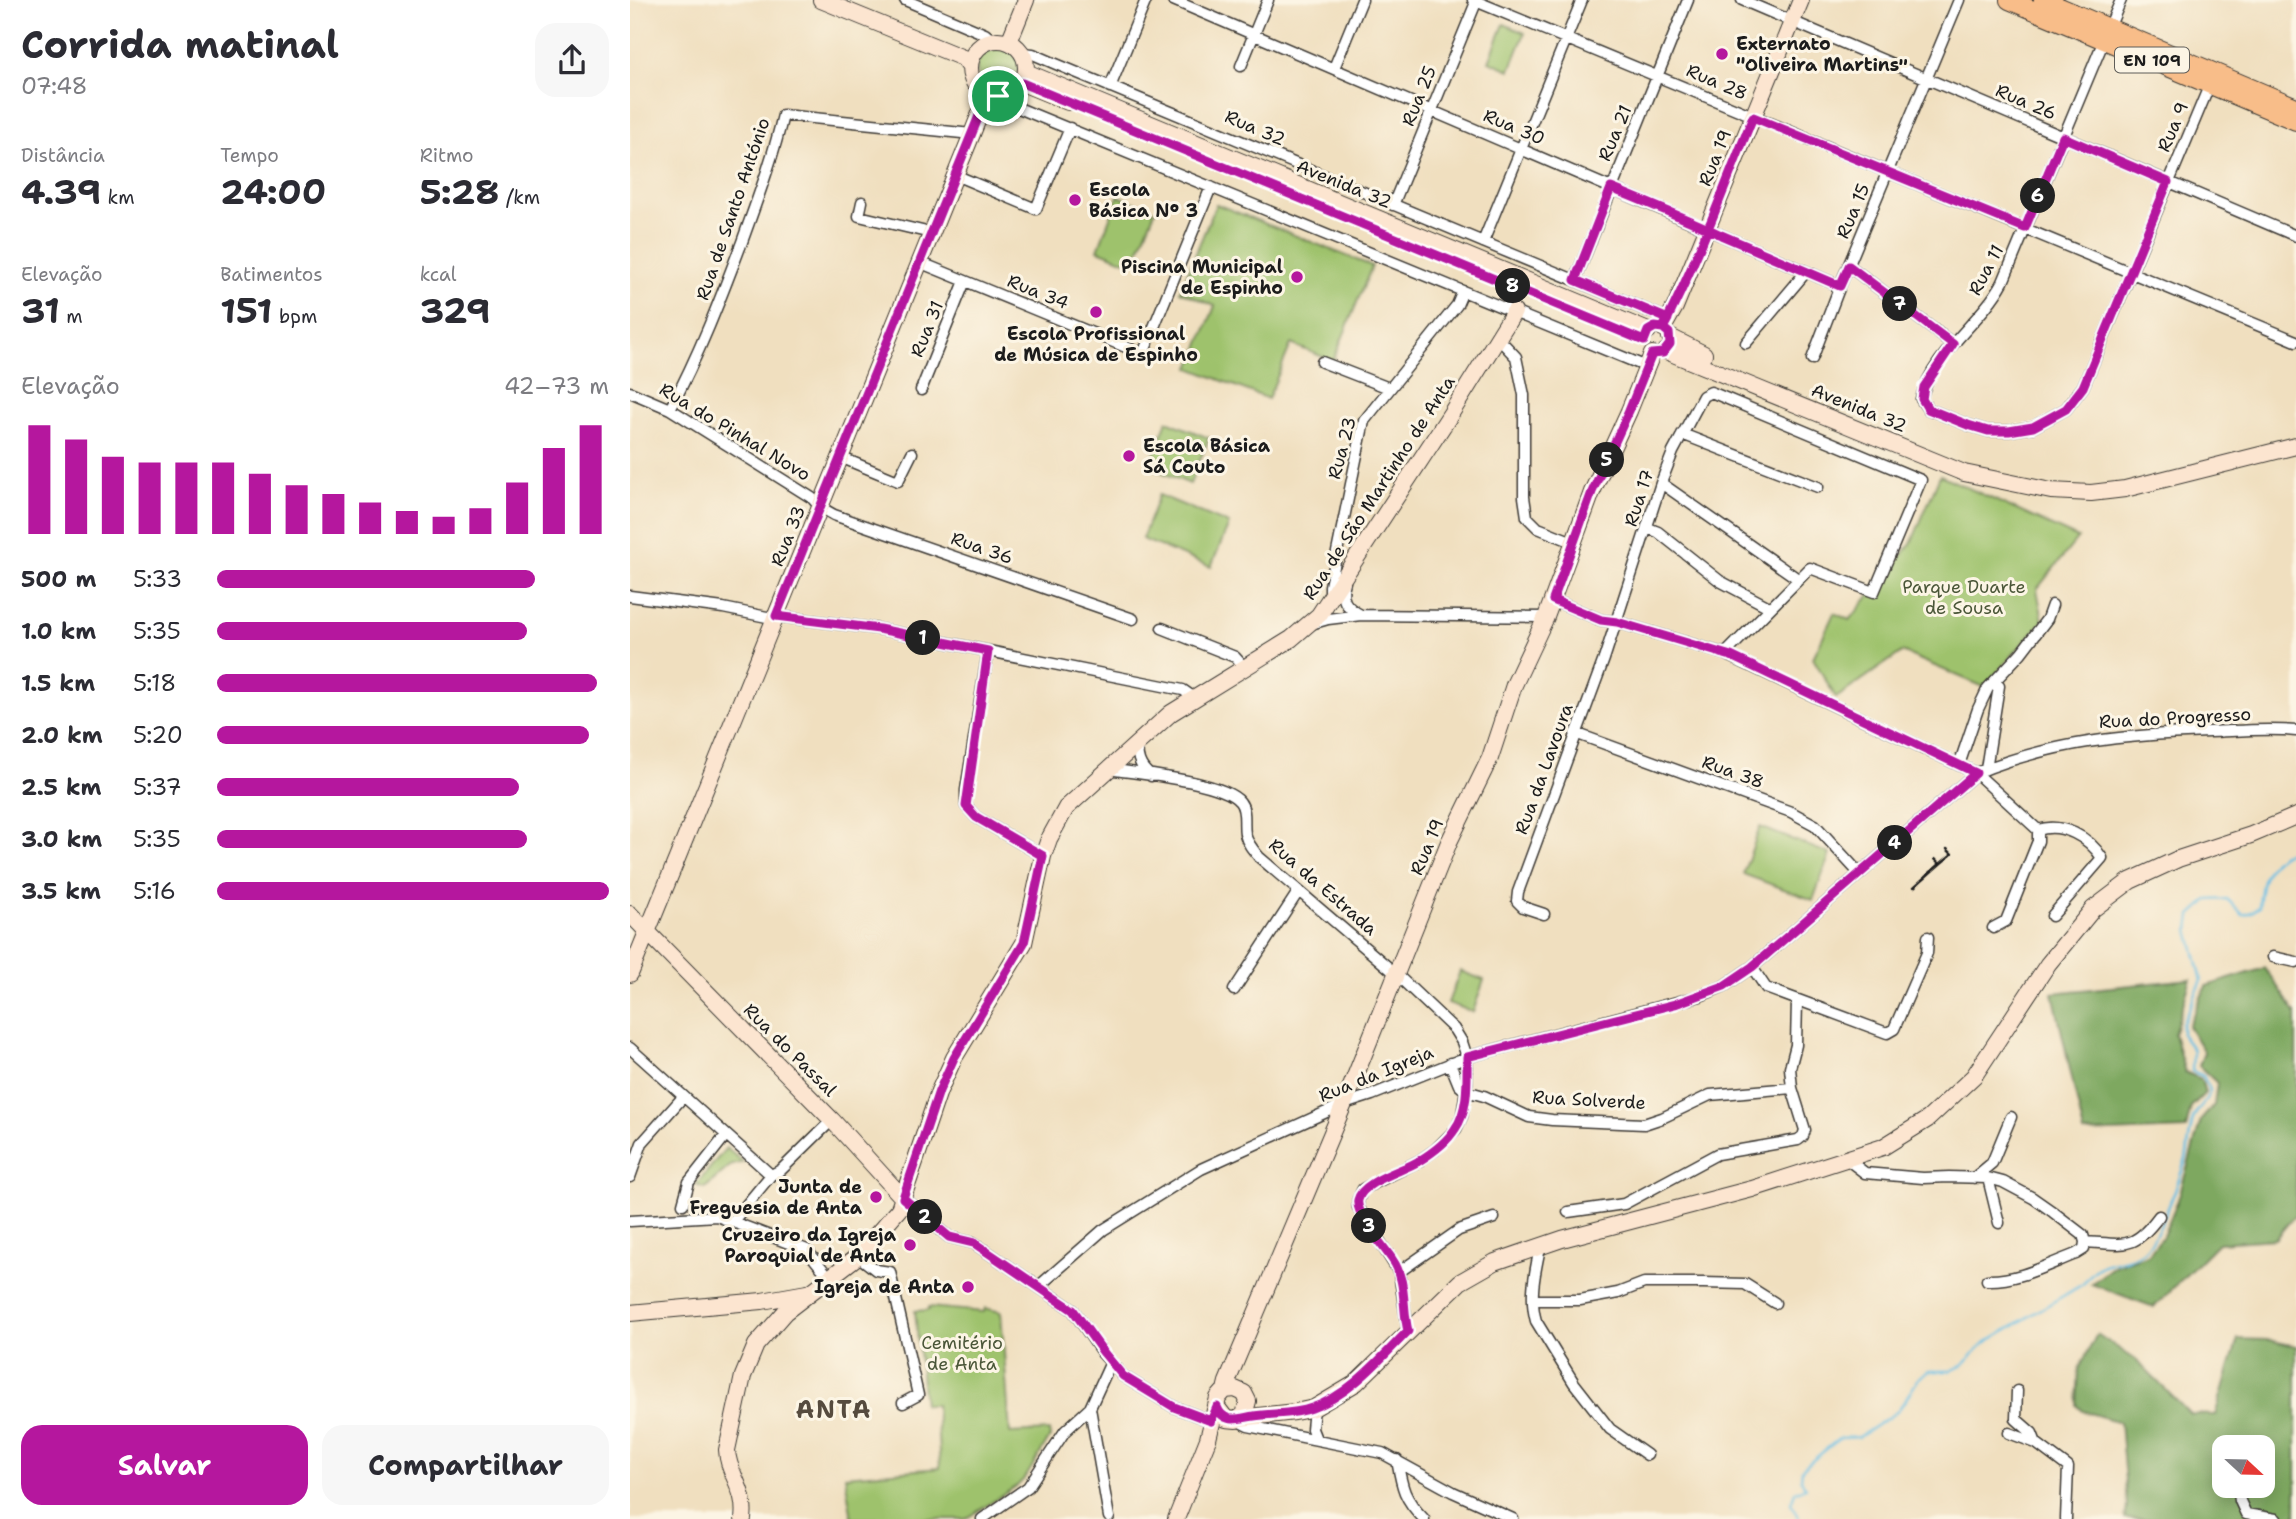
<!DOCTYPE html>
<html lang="pt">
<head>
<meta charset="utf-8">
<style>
	:root { --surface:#fff; --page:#f7f7f7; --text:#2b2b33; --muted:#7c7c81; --accent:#b5179e }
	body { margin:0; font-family:"Shantell Sans",sans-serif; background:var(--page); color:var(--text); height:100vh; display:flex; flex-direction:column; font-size:26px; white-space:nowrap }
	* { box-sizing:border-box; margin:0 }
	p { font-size:23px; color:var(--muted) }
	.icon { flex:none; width:38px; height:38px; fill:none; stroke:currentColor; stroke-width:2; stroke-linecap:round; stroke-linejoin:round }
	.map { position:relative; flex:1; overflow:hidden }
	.drawer { display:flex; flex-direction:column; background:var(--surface); width:630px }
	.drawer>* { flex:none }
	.needle { width:46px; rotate:112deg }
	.fabs { position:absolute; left:1582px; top:1435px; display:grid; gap:14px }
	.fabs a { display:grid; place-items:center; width:63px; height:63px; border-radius:14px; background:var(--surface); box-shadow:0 4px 18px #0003; font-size:35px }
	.pin { position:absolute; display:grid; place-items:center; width:60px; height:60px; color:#fff; margin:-30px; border:4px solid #fff; border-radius:50%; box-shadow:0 2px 7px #0007 }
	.km { position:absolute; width:35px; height:35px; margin:-18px; border-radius:50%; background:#222; color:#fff; font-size:19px; line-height:35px; text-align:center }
	.round { display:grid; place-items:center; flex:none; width:74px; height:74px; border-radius:21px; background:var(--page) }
	.headline { display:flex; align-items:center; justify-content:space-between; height:119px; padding:0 21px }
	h1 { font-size:38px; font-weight:700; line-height:52px }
	.metrics { display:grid; grid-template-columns:repeat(3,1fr); gap:10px; height:119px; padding:7px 21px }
	.metrics div { display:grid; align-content:center }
	.metrics b { font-size:35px; font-weight:700 }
	.metrics small { font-size:19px; font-weight:400 }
	.metrics p { font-size:19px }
	.chart { height:196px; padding:14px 21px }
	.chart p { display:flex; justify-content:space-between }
	.chart svg { width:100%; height:126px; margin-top:7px; stroke:var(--accent); stroke-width:6 }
	.button { display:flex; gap:14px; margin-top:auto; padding:14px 21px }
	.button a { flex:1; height:80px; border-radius:21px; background:var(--accent); color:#fff; font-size:28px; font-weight:700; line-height:80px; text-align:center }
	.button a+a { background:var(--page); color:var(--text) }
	ul { padding:0 21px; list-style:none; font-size:23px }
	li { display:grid; grid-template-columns:112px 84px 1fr; align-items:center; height:52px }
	li i { height:18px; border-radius:9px; background:var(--accent) }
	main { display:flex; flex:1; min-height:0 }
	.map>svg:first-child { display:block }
	.green { fill:#9ec26c; stroke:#5d6f44; stroke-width:2 }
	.forest { fill:#7ea860; stroke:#4d623e; stroke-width:2; fill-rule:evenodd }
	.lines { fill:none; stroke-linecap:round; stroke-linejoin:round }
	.stream { stroke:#66bee3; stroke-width:2.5 }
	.street-casing { stroke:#3c3934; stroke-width:13 }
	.secondary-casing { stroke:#3c3934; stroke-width:18 }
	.primary-casing { stroke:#3c3934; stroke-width:20 }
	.street { stroke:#fff; stroke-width:10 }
	.secondary { stroke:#fce5d0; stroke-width:16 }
	.primary { stroke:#f8bd89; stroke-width:18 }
	.rail { stroke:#1c1c1c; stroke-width:2.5 }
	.route-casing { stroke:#fff; stroke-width:14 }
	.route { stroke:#b5179e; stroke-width:9 }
	.poi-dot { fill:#b5179e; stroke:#fcf5e5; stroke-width:2.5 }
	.labels { text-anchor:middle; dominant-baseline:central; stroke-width:6; stroke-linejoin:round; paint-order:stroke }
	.shield { fill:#fcf5e5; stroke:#5f5d58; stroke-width:2 }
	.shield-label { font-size:16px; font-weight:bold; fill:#1c1c1c }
	.poi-label { font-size:18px; font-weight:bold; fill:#1c1c1c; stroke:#fcf5e5; text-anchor:end }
	.street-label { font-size:18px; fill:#1c1c1c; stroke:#fcf5e5 }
	.park-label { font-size:18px; fill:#4a5638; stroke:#fcf5e5 }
	.district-label { font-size:24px; font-weight:bold; letter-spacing:2px; fill:#564b3e; stroke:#fcf5e5 }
</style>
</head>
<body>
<main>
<section class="drawer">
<div class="headline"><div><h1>Corrida matinal</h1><p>07:48</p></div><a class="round"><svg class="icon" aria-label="share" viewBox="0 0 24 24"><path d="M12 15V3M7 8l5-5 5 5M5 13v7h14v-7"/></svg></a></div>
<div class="metrics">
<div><p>Distância</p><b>4.39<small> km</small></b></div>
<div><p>Tempo</p><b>24:00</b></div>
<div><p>Ritmo</p><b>5:28<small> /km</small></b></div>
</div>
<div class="metrics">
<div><p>Elevação</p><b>31<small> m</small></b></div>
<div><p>Batimentos</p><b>151<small> bpm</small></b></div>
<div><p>kcal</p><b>329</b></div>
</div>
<div class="chart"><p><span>Elevação</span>42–73 m</p>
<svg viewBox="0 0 160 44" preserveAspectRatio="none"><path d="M5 44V6M15 44V11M25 44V17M35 44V19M45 44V19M55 44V19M65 44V23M75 44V27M85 44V30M95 44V33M105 44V36M115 44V38M125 44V35M135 44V26M145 44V14M155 44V6"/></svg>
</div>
<ul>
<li><b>500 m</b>5:33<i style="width:81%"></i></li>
<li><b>1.0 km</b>5:35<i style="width:79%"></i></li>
<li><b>1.5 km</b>5:18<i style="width:97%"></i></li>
<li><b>2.0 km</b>5:20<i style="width:95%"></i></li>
<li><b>2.5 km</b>5:37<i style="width:77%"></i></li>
<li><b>3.0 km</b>5:35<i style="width:79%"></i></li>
<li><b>3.5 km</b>5:16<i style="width:100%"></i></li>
</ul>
<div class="button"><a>Salvar</a><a>Compartilhar</a></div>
</section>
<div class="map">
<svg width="1666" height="1519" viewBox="0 0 1666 1519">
	<rect width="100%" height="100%" fill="#fcf5e5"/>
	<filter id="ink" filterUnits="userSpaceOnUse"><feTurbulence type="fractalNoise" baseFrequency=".0143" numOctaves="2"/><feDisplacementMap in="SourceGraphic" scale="14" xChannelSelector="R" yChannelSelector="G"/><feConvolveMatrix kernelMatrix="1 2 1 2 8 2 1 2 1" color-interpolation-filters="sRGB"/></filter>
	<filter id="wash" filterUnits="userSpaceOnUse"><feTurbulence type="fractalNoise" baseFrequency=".00686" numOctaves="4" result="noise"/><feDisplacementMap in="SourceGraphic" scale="28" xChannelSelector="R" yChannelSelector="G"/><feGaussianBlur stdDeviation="1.57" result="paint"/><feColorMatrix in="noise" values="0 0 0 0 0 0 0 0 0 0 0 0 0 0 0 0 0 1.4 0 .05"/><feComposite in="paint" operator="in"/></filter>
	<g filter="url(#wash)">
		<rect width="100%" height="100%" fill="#f0dfbf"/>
		<!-- green -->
		<path class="green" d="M874 24 895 33 880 70 859 61Z
			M347 67a21 21 0 1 1 42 0a21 21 0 1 1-42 0Z
			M488 196 525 211 503 264 468 250Z
			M586 204 742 266 703 361 661 344 638 399 560 368 585 306 550 291Z
			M537 421 579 438 560 484 519 467Z
			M1310 475 1448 538 1407 589 1413 621 1354 687 1272 652 1206 698 1183 658 1204 613 1220 620 1281 544Z
			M529 495 599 524 581 567 512 539Z
			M1130 827 1200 854 1183 900 1113 874Z
			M830 971 854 980 843 1012 818 1003Z
			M96 1148 113 1162 100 1166 75 1188 66 1185Z
			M299 1307 354 1312 355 1308 371 1312 380 1433 419 1431 420 1437 396 1477 388 1485 336 1519H222L215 1476 310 1468 306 1405H294L285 1311 299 1310Z"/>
		<!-- forest -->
		<path class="forest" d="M1635 968 1666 1014V1214L1645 1239 1588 1243 1524 1307 1461 1284 1484 1266 1518 1255 1533 1236 1548 1200 1571 1120 1584 1105 1587 1083 1569 1066 1574 1052 1558 1026 1576 986Z
			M1561 979 1544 1034 1555 1072 1571 1079 1575 1093 1561 1107 1556 1129 1454 1133 1423 993Z
			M1467 1334 1506 1360 1560 1414 1585 1415 1608 1339 1639 1340 1666 1346V1519H1495L1497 1505 1490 1422 1453 1411 1447 1405 1449 1369ZM1594 1447H1633V1486H1594Z"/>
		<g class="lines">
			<!-- stream -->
			<path class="stream" d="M1169 1519 1161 1503 1165 1492 1175 1487 1171 1479 1172 1469 1210 1438 1229 1437 1268 1411 1289 1378 1299 1371H1321L1333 1365 1353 1344 1453 1284C1474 1253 1490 1268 1513 1252 1528 1241 1550 1178 1556 1159 1559 1146 1559 1130 1564 1117 1569 1106 1576 1104 1580 1090L1573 1076 1562 1071 1563 1050 1552 1035V1025L1572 980 1559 930 1561 915 1578 900 1597 899 1613 915 1622 912 1629 907C1631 882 1634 863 1659 851L1666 854"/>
		</g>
	</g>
	<g filter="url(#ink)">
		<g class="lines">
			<!-- street casing -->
			<g class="street-casing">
				<path id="street" d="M275 0 355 34 362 40
					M543 0 1210 286
					M843 0 1666 341
					M1112 0 1666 236
					M1479 28 1491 0
					M1474 40 1373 282C1351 323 1303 352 1291 399L1298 409 1338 425 1358 431H1379L1403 427 1436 409 1453 387 1580 84
					M392 53 403 54 426 64 1038 319
					M611 66 638 0
					M704 68 732 0
					M480 87 516 0
					M374 95 382 105 391 109 1017 367
					M325 175 406 209 440 128
					M232 202 229 216 301 233
					M763 205 847 0
					M853 242 952 0
					M289 262 513 354 581 187
					M1219 266 1323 344
					M945 280 1058 0
					M869 339 886 357 894 395V497L897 517 908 528 943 542
					M1116 343 1176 272
					M1182 359 1210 286 1329 0
					M692 362 759 388
					M291 390 335 281
					M0 392 40 409 182 498 190 507 204 515 503 619
					M40 409C69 355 90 300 112 242 127 200 143 158 153 115L342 134
					M1052 434 1188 487
					M210 457 268 481 282 453
					M1031 483 1168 579
					M1018 528 1028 532 1090 581 1139 607
					M715 582C710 599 715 607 731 615
					M0 596 93 608 137 617 146 616 249 629 553 690 563 697
					M700 597V586L734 421 827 305 833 291
					M923 600 971 620 987 622 1095 654 1329 765 1346 773 1408 830V841L1376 921 1363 928
					M681 624 698 619 731 615 916 617
					M532 628 605 657 614 667
					M358 651 336 790V806L346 817 413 856
					M945 733 1161 812 1185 825 1230 874
					M508 742C506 756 509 767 521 776
					M1329 765 1348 709 1358 688 1391 653 1417 619 1422 605
					M477 769C505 773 594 781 610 802 617 811 613 823 615 834 617 843 623 850 629 857L766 974 824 1029 832 1042 837 1057V1083L832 1116 826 1129 805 1150 789 1161 733 1189 728 1200V1207L769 1272 778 1331
					M1356 769 1369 686
					M1408 830C1432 822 1459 837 1472 858L1422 916
					M914 914 893 907 887 901 888 892 974 659 1031 483 1043 452 1073 396 1081 392 1291 480 1244 592 1180 568 1095 654
					M1643 957 1666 962
					M1122 967 1136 988 1257 1033 1264 1029 1297 953 1298 937
					M604 990 668 892
					M0 1048 141 1175
					M820 1063 829 1085 836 1091 854 1096 899 1117 922 1120 1014 1124 1032 1118 1080 1095 1162 1088
					M1218 1160 1235 1173 1293 1178 1319 1177 1358 1178 1373 1182 1403 1198 1423 1212 1453 1235 1455 1242C1495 1244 1503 1251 1529 1216
					M0 1177 12 1143 53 1097
					M1344 1178 1362 1163 1381 1117
					M1358 1178 1369 1223
					M273 1198 319 1237 344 1243 443 1310 473 1354 493 1376 544 1407 581 1421
					M53 1204 59 1182 96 1135
					M938 1212 994 1204 1087 1154 1168 1140 1173 1136 1175 1130 1162 1088 1160 1068 1166 1045 1167 1001
					M0 1221 87 1216 177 1250 199 1277
					M103 1221 141 1175 151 1170 202 1120
					M910 1248C905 1272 899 1297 906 1321L944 1383 980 1429 1017 1455
					M228 1256 246 1270 260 1272 288 1395 273 1403
					M769 1272 829 1230 864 1218
					M1357 1280C1388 1281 1417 1265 1446 1254L1454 1249 1455 1242
					M409 1286 473 1230 571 1169 714 1104 742 1095 837 1057 1070 996 1094 986 1122 967 1346 773C1424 741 1496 735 1579 732 1608 731 1637 728 1666 731
					M904 1300H950L988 1293 1014 1283H1073L1115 1284 1145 1303
					M1387 1391 1386 1419 1402 1433 1406 1443 1438 1467 1436 1519
					M684 1408 682 1429 686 1439
					M606 1420 618 1426 752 1453 823 1492 883 1519
					M1379 1433 1406 1443
					M767 1460C772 1488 774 1499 794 1519
					M1608 1486 1610 1501 1616 1514 1646 1519
					M479 1517 460 1408 481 1362
					M352 1519 398 1487 435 1431 460 1408"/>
			</g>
			<!-- secondary casing -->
			<g class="secondary-casing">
				<path id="secondary" d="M191 0 333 58 340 67
					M340 68a28 28 0 1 1 56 0a28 28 0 1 1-56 0Z
					M379 42 396 0
					M396 72 1018 331
					M392 83 438 102
					M1033 328 1045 307 1171 0
					M1040 337 1074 354
					M1036 351 1334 473 1421 491 1461 493 1495 489 1666 446
					M0 914 202 1120 273 1198
					M0 974 342 134 351 111 368 96
					M0 1313 132 1301 177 1293
					M595 1390 597 1382 714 1104 819 842 860 758 884 685 916 617 962 492 999 411 1022 354
					M610 1418 665 1412 684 1408 726 1383 830 1282 865 1262 932 1239 1122 1189 1253 1147 1298 1119 1344 1076 1418 964 1463 909 1500 881 1548 859 1621 835 1666 816
					M113 1519C117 1488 98 1476 97 1450L113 1376 126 1345 155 1312 228 1256 269 1209 309 1091 324 1058 394 943 413 856 419 839 436 808 541 713 661 639 689 615 820 415 884 312
					M546 1519 578 1439 588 1398 595 1390 605 1389 614 1393 618 1401 614 1415 606 1420 596 1419 587 1407"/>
			</g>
			<!-- primary casing -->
			<g class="primary-casing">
				<path id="primary" d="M1379 0 1666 121
					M1413 0 1666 107"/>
			</g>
			<!-- street -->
			<use href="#street" class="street"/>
			<!-- secondary -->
			<use href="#secondary" class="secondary"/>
			<!-- primary -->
			<use href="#primary" class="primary"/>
			<!-- rail -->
			<path class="rail" d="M1310 864 1322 854 1317 849
				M1284 887 1310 864 1305 859"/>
		</g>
	</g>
	<g class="lines" filter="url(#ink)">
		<!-- route casing -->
		<g class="route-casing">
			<path id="route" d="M368 96 351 111 146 616 249 629 358 651 336 806 346 817 413 856 394 943 324 1058 309 1091 273 1198 319 1237 344 1243 443 1310 474 1353 493 1376 544 1407 581 1421 587 1407C594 1425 609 1418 624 1416 643 1413 664 1415 682 1408 720 1395 751 1358 778 1331 772 1307 777 1280 762 1259 754 1247 725 1214 728 1200 732 1181 773 1171 789 1161 802 1153 817 1142 825 1129 839 1110 837 1079 837 1057L1045 1004 1094 986 1122 967 1346 773 1101 656 987 622 971 620 923 600 962 492 999 411 1022 354 1033 353 1040 344 1039 333 1033 328C1068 260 1094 187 1123 117L1395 228 1433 137 1538 182 1453 387 1436 409 1403 427 1379 431H1358L1338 425 1298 409 1292 399 1294 387 1323 344 1219 266 1210 286 1091 235C1055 218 1018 203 981 188L945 280 1038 319 1033 328 1025 327 1018 331 1014 341 392 83 381 93 368 96"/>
		</g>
		<!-- route -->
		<use href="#route" class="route"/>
	</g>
	<!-- markers -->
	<g class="poi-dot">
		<circle cx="1092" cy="54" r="7"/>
		<circle cx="445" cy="200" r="7"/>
		<circle cx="667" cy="277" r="7"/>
		<circle cx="466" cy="312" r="7"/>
		<circle cx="499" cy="456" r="7"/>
		<circle cx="246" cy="1197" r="7"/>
		<circle cx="280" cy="1245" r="7"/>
		<circle cx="338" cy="1287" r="7"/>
	</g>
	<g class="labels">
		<!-- shield labels -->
		<rect class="shield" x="1485" y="47.5" width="74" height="25" rx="5"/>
		<g class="shield-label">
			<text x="1522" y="60">EN 109</text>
		</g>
		<!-- poi labels -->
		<g class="poi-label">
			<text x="1106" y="44" text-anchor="start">Externato<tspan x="1106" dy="21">"Oliveira Martins"</tspan></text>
			<text x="459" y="190" text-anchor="start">Escola<tspan x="459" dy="21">Básica Nº 3</tspan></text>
			<text x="653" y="267">Piscina Municipal<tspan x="653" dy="21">de Espinho</tspan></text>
			<text x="466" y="334" text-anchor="middle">Escola Profissional<tspan x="466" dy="21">de Música de Espinho</tspan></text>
			<text x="513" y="446" text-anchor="start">Escola Básica<tspan x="513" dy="21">Sá Couto</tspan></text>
			<text x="232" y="1187">Junta de<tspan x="232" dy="21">Freguesia de Anta</tspan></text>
			<text x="266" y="1235">Cruzeiro da Igreja<tspan x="266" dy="21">Paroquial de Anta</tspan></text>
			<text x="324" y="1287">Igreja de Anta</text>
		</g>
		<!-- street labels -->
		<g class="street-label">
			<text transform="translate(1087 82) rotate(23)">Rua 28</text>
			<text transform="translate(789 96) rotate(-68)">Rua 25</text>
			<text transform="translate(1396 102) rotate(23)">Rua 26</text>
			<text transform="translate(884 127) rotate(23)">Rua 30</text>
			<text transform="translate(1543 127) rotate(-67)">Rua 9</text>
			<text transform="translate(625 128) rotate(23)">Rua 32</text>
			<text transform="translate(985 133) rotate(-67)">Rua 21</text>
			<text transform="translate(1085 158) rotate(-68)">Rua 19</text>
			<text transform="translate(714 184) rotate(22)">Avenida 32</text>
			<text transform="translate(103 209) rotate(-71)">Rua de Santo António</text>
			<text transform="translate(1223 211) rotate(-67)">Rua 15</text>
			<text transform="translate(1356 270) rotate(-62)">Rua 11</text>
			<text transform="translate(408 292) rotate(22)">Rua 34</text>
			<text transform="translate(297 329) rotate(-68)">Rua 31</text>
			<text transform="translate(1229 408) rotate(22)">Avenida 32</text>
			<text transform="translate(105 432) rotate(31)">Rua do Pinhal Novo</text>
			<text transform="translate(712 448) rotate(-75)">Rua 23</text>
			<text transform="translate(749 488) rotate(-57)">Rua de São Martinho de Anta</text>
			<text transform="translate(1009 498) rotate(-72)">Rua 17</text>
			<text transform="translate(158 536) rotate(-68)">Rua 33</text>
			<text transform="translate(352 548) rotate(19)">Rua 36</text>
			<text transform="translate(1545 718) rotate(-3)">Rua do Progresso</text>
			<text transform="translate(914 769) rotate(-70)">Rua da Lavoura</text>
			<text transform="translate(1103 772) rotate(20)">Rua 38</text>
			<text transform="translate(797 847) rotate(-67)">Rua 19</text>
			<text transform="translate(693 887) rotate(41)">Rua da Estrada</text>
			<text transform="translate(160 1050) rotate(45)">Rua do Passal</text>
			<text transform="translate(746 1074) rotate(-22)">Rua da Igreja</text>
			<text transform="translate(959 1100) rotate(3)">Rua Solverde</text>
		</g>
		<!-- park labels -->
		<g class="park-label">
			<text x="1334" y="587">Parque Duarte<tspan x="1334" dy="21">de Sousa</tspan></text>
			<text x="332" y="1343">Cemitério<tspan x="332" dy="21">de Anta</tspan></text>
		</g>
		<!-- district labels -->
		<g class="district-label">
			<text x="204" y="1410">ANTA</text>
		</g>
	</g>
</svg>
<div class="fabs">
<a><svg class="needle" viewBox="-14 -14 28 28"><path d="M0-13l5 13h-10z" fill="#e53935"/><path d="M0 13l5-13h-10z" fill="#7c7c81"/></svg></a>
</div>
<div class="pin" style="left:368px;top:96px;background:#1e9e55"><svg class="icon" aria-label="arrive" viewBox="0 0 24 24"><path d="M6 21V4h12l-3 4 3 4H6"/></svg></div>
<b class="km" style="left:293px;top:638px">1</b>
<b class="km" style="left:295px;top:1217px">2</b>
<b class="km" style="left:739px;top:1226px">3</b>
<b class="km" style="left:1265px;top:843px">4</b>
<b class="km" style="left:977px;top:460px">5</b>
<b class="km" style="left:1408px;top:196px">6</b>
<b class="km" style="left:1270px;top:304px">7</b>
<b class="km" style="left:883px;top:286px">8</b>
</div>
</main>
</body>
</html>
